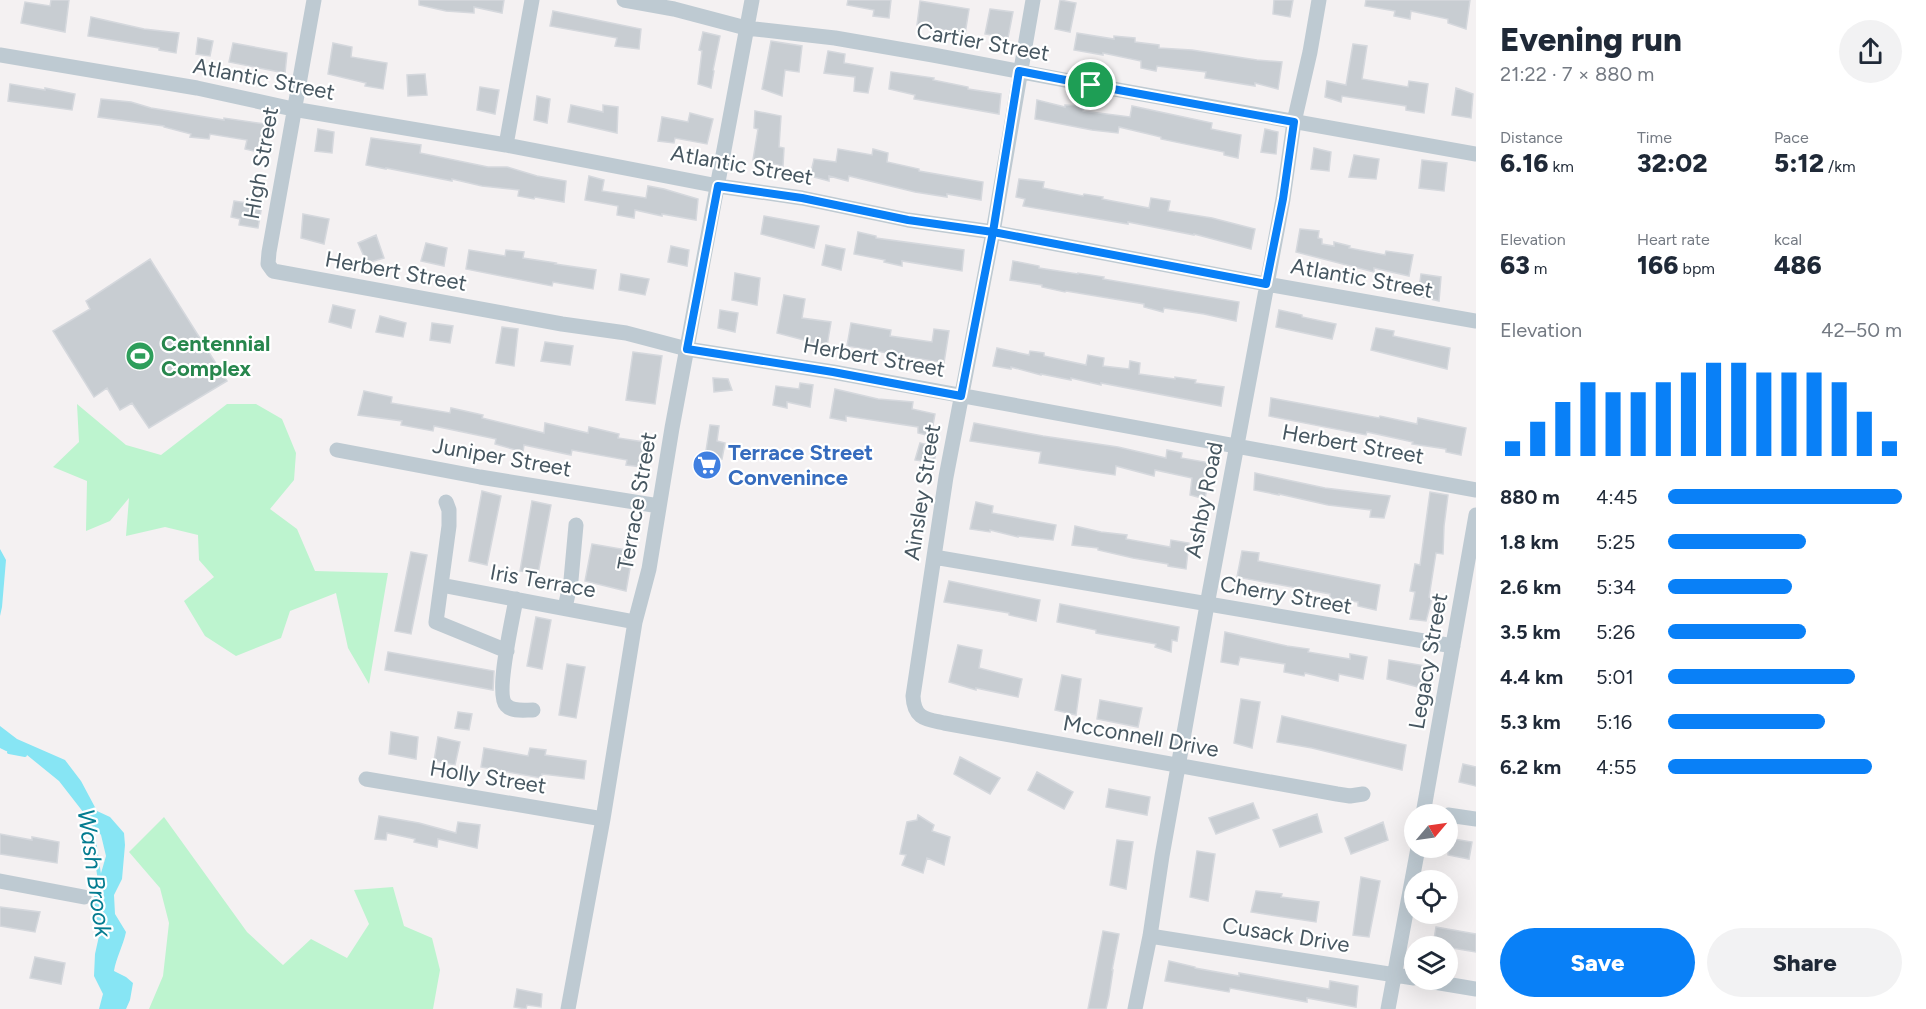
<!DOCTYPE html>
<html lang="en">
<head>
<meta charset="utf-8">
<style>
	:root { --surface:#fff; --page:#f2f2f3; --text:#1f2937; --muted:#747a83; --accent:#0980f7 }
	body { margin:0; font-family:Figtree,sans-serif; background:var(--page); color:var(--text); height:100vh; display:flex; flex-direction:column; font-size:22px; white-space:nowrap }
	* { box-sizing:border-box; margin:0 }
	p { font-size:20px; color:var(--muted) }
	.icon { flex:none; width:33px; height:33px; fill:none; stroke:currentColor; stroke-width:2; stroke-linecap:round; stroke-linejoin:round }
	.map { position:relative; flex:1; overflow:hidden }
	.details { display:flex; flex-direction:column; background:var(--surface); width:450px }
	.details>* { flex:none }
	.needle { width:39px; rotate:61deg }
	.fabs { position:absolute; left:1404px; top:804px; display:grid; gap:12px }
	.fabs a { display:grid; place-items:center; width:54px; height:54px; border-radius:50%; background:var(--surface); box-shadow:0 6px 24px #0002; font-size:30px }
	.pin { position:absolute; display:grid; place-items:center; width:51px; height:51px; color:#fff; margin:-26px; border:3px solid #fff; border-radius:50%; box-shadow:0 2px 6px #0007 }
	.round { display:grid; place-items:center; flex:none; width:63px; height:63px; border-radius:32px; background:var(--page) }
	.summary { display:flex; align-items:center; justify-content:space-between; height:102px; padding:0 24px }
	h1 { font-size:33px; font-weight:800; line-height:45px }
	.stats { display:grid; grid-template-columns:repeat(3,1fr); gap:9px; height:102px; padding:6px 24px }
	.stats div { display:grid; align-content:center }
	.stats b { font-size:26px; font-weight:800 }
	.stats small { font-size:16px; font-weight:400 }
	.stats p { font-size:16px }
	.chart { height:168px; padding:12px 24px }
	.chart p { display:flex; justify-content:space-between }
	.chart svg { width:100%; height:108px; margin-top:6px; stroke:var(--accent); stroke-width:6 }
	.primary-button { display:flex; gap:12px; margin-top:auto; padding:12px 24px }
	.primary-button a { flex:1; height:69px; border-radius:36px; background:var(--accent); color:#fff; font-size:24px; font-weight:800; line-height:69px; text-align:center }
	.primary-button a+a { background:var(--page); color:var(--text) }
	ul { padding:0 24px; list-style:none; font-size:20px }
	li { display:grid; grid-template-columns:96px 72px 1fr; align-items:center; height:45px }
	li i { height:15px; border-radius:8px; background:var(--accent) }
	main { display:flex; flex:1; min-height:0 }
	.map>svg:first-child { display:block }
	.green { fill:#bdf4cf }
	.water { fill:#87e5f4 }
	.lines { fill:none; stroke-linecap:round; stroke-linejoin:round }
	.stream { stroke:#87e5f4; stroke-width:4 }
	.building { fill:#c8cdd2; stroke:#d5d8dd; stroke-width:1.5 }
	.minor { stroke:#becad2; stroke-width:15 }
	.route-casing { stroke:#fff; stroke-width:12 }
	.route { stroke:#0980f7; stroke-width:8 }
	.labels { text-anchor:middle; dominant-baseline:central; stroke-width:4.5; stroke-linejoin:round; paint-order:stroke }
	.street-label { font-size:22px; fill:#475761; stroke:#fff }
	.leisure-label { font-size:22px; font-weight:bold; fill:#27864d; stroke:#fff; text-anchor:start }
	.shop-label { font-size:22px; font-weight:bold; fill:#366cbe; stroke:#fff; text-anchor:start }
	.water-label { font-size:24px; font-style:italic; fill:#047c90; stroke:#fff }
</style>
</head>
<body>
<main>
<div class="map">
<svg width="1476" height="1009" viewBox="0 0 1476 1009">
	<rect width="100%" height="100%" fill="#f4f1f2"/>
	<!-- green -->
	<path class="green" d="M77 404 126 445 161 455 227 404H256L282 419 296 453 294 480 270 509 297 529 315 571 388 573 369 684 348 648 336 593 290 611 281 638 236 656 205 636 184 601 214 577 199 560 198 535 165 527 126 536 129 498 110 521 86 531 87 481 53 467 79 442Z
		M164 817 247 932 283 965 311 939 347 958 369 924 354 890 393 887 404 926 432 938 440 970 433 1009H149L163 976 169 923 160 888 129 852Z"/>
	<!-- water -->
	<path class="water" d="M0 549 6 560 2 607 0 616Z
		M0 726 17 739 65 760 81 781 97 811 110 817 124 833 125 845 122 879 114 895 115 914 126 932C123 946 116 958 114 971L126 977 133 983 130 1000 126 1009H99L103 994 94 976 95 954 99 936 92 904 106 856 101 835 59 781 27 755 6 751 0 748Z"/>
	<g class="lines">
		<!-- stream -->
		<path class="stream" d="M9 752 25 755
			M91 820 100 881"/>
	</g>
	<!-- building -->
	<path class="building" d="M51 0H69L65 32 21 23 25 2 50 6Z
		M419 0H504L502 13 474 7V13L446 11 419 5Z
		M848 0H891L889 18 873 16 874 10 847 5Z
		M1060 0 1076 3 1070 32 1055 29Z
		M1274 0H1293L1290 17 1273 14Z
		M1366 0H1470L1466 29 1448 23V19L1411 11 1410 19 1394 16 1395 11 1365 6Z
		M920 1 969 9 965 34 917 25Z
		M990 9 1013 12 1008 38 985 34Z
		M553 11 641 29 639 49 615 46 617 38 550 26Z
		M91 17 144 29 179 33 176 53 159 50V48L88 36Z
		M703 32 720 36 713 70 714 71 711 88 698 84 702 51 699 50Z
		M1077 33 1114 39V36L1135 38V42L1159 45V48L1192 50 1257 60 1282 62 1278 89 1255 83V86L1205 78 1206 72 1157 66 1156 71 1141 68V61L1103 53V55L1074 50Z
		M198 38 213 41 210 56 196 54Z
		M771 41 802 46 799 72 785 70 782 96 762 89Z
		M233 43 287 53 285 73 229 62Z
		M333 43 352 47 351 57 387 63 383 89 365 86 366 83 328 74Z
		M1353 44 1367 46 1362 79 1408 87 1409 81 1428 84 1424 113 1406 110V106L1342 96 1341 102 1325 97 1327 81 1346 85Z
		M828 51 845 54 844 63 873 68 868 93 854 91 855 77 824 73Z
		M891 72 934 78 933 80 968 87V89L1001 94 999 114 914 99 915 95 889 89Z
		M425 74 427 95 408 96 407 75Z
		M10 84 45 90V88L75 94 72 110 8 101Z
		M480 87 499 90 495 114 477 110Z
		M1456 88 1473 94 1471 118 1452 115Z
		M537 96 550 99 547 123 534 120Z
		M101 99 131 102 151 108 224 120V118L265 124 262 153 245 149 247 140 210 134 209 139 190 137 191 134 164 127V126L98 117Z
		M1037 100 1065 107V105L1083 106V111L1130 117 1132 106 1212 123 1211 129 1241 135 1238 158 1224 155V152L1161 139V137L1119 127 1118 133 1092 130 1035 119Z
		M571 105 603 112V105L618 107 617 133 568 122Z
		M755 111 781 116 779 147 784 148 783 166 753 160 758 129 754 128Z
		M690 113 713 119 707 144 675 138 674 143 658 141 662 117 688 122Z
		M318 129 334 132 332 153 315 151Z
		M1265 129 1278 132 1276 154 1261 152Z
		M371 138 421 145 420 153 488 167H507L537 176 566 181 564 202 535 197 534 199 518 196 519 190 482 186 452 179V181L386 168V169L366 165Z
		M1314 148 1331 152 1329 171 1311 169Z
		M838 149 872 155 873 149 888 153 887 162 919 169V171L983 182 981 200 947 194V197L915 192 849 176 848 181 829 176V181L810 176 814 159 836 162Z
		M1354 155 1379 159 1376 179 1349 177Z
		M1422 160 1447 163 1444 191 1419 188Z
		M589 176 604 180 602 191 646 198 648 186 664 189 698 199 696 220 662 214V216L635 210 634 218 617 215 618 206 585 200Z
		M1019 179 1044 182 1043 188 1083 196 1084 194 1103 197 1102 199 1149 208 1151 198 1170 201 1168 211 1212 218 1255 229 1251 249 1194 234V235L1128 222V224L1023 206 1025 199 1016 197Z
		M234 201 262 205 258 228 239 225 240 219 231 217Z
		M303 214 329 219 324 244 301 238Z
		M764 216 819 226 814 248 761 234Z
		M1300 229 1319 231 1318 238 1322 239V244L1334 246V242L1350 246 1349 248 1385 255 1386 251 1413 255 1409 276 1374 268V272L1296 252Z
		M858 232 876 236V238L964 250 962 271 902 261V266L884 262 885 260 854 254Z
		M376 235 384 258 367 263 358 243Z
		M426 243 447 248 444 266 421 261Z
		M826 245 845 249 841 270 822 265Z
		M671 246 689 250 687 266 668 262Z
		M469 250 505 256 506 250 524 252 523 258 556 263 555 264 596 270 593 289 553 282 552 286 466 269Z
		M150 259 227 381 149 428 132 403 120 410 107 388 94 397 53 331 90 309 86 301Z
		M1013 261 1039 266V268L1078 274V273L1104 277 1103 279 1239 302 1236 321 1204 314 1164 308 1163 312 1144 307V304L1066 291 1065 292 1042 287V285L1010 280Z
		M735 273 760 278 757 305 732 300Z
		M621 274 649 279 645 295 619 290Z
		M1421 274 1441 277 1439 301 1418 296Z
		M784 295 805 299 802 318 831 322 827 346 777 333Z
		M333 305 355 310 351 328 329 322Z
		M720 310 738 313 735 332 718 328Z
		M1279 310 1302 315V317L1336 324 1332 339 1276 327Z
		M380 316 406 323 403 337 376 332Z
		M432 323 453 326 450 343 430 340Z
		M851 323 891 330 890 336 932 342 934 329 949 331 944 363 847 346Z
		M502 327 518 329 514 366 496 363Z
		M1376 328 1394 331 1393 336 1450 348 1447 369 1371 350Z
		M545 342 573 346 570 365 541 361Z
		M997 348 1029 355 1030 351 1044 353V356L1086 365 1088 355 1104 358 1103 366 1129 369 1130 361 1140 363 1139 374 1175 379V377L1196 380 1195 383 1224 387 1221 406 1101 383V385L1071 378V380L1041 374V375L1011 367V369L993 366Z
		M633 352 662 356 655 404 626 400Z
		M713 378 728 379 732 390 714 392Z
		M800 383 813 385 810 407 787 402V408L773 405 776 386 799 389Z
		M835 389 878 399 913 402 912 409 935 414 931 436 918 433V427L846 416V421L830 418Z
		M364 391 392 397 391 403 450 413 451 408 483 415 482 418 544 433 545 423 588 433 589 427 619 434 618 438 644 442 642 467 626 465 627 460 572 450 571 455 524 445 523 452 495 444 496 439 434 426 433 431 401 425 402 421 358 415Z
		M1271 398 1379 418 1380 416 1417 424 1418 418 1466 428 1461 455 1446 452V449L1412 444 1413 442 1367 432 1366 435 1269 416Z
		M974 423 1043 436 1118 447 1166 458 1167 450 1182 453 1181 458 1211 463 1205 499 1190 495 1192 478 1155 470 1154 476 1116 466 1115 475 1082 470 1039 463 1041 452 970 441Z
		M710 425 719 426 717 441 725 443 722 459 716 457 714 473 697 470 701 455 705 457Z
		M920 443 937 447 934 463 915 460Z
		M1255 473 1325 488 1390 496 1384 518 1370 517 1371 510 1328 505 1279 494V495L1254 490Z
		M482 491 501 496 487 565 469 561Z
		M1430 492 1448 495 1444 526 1443 554 1436 553 1429 597 1432 598 1426 621 1410 619 1415 592 1410 591 1415 564 1420 565Z
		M532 501 551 505 538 574 520 571Z
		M976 502 993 506 992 513 1056 525 1053 540 1018 536V537L990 530V532L970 529Z
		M1075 526 1101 532 1127 535 1126 539 1170 547 1171 540 1189 543 1186 569 1168 566V564L1133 558 1098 550V548L1072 545Z
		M592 544 633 551 626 591 585 581Z
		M1242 551 1259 553 1258 561 1380 585 1376 610 1358 606V602L1330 598V594L1237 577Z
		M411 552 427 555 411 634 395 631Z
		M949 581 1040 600 1036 621 1009 615V613L944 602Z
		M1060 604 1179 627 1177 641 1172 640 1171 652 1155 647 1156 644 1096 633V630L1057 622Z
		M536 617 551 620 542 669 527 666Z
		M1225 632 1287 646 1309 649 1308 652 1350 659V654L1367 657 1363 679 1339 674 1338 681 1305 673 1304 676 1284 672 1285 664 1240 657 1238 665 1221 662Z
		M958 645 982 650 979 668 1022 679 1018 697 976 688V690L949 682Z
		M388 652 494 671 493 690 385 670Z
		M1389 660 1426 666 1422 688 1387 679Z
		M567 664 585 667 576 718 559 715Z
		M1062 675 1081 679 1076 715 1055 710Z
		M1241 699 1260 702 1252 748 1234 743Z
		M1100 700 1142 708 1138 727 1097 719Z
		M458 712 472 714 469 730 455 728Z
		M1282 716 1406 745 1402 770 1312 748 1277 742Z
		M391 732 418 737 416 759 389 754Z
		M438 737 460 742 455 765 434 761Z
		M484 748 528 756 530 748 546 750 545 755 586 761 584 779 542 774 541 778 481 767Z
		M960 757 1000 778 990 794 954 774Z
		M1463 764 1476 767V786L1459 782Z
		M1037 772 1073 792 1064 809 1028 790Z
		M1109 789 1150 797 1147 815 1106 807Z
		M1253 803 1259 818 1216 834 1209 818Z
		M1317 814 1322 832 1280 847 1273 830Z
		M918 815 934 825 932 831 950 837 944 865 927 858 923 873 902 865 906 855 900 854 907 822 917 820Z
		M379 816 419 823 456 833 458 822 480 825 477 848 438 839 437 847 414 842 415 839 387 833 386 840 375 839Z
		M1383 822 1388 840 1351 854 1345 838Z
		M0 834 32 840V837L59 842 57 863 0 854Z
		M1448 838 1472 842 1469 859 1448 855Z
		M1117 840 1133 842 1126 889 1110 885Z
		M1197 851 1215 854 1208 901 1190 897Z
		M1361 877 1380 881 1369 937 1353 935Z
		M1256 891 1282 894 1281 897 1319 902 1316 922 1251 912Z
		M0 907 40 912 35 932 0 926Z
		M1436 927 1476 934V952L1433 945Z
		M1103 931 1119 934 1112 970H1113L1109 996 1106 1009H1088Z
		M35 957 65 963 61 984 30 978Z
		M1169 961 1195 967V968L1239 976V973L1329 989 1330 981 1358 986 1356 1007 1307 998V1002L1230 988 1229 992 1165 981Z
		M517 989 542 994 541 1007 527 1005 526 1009 514 1007Z"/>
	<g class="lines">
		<!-- minor -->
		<path class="minor" d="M314 0 269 252 268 264 273 271 562 324 626 333 687 349 833 372 1476 490
			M624 0 674 9 746 28 835 38 933 55 1091 85 1476 154
			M1033 0 993 232 946 477 913 696C914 719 926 719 944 723L1337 794 1350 796 1363 794
			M0 55 197 88 293 109 506 145 718 186 802 198 908 220 993 232 1266 284 1476 321
			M506 145 532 0
			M337 450 480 477 659 506
			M446 502 449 510V526L436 622 507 651
			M934 557 1453 646
			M441 585 635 622
			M516 599C513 617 495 694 506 705 512 712 524 710 533 710
			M565 608 571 580 576 525
			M366 779 603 819
			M1423 814 1476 515
			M1448 815 1476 819
			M0 881 84 897
			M1150 936 1414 978
			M1422 980 1476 989
			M568 1009 603 819 635 622 649 569 672 428 752 0
			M1135 1009 1150 936 1162 856 1207 605 1283 199 1294 122 1310 52 1319 0
			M1388 1009 1418 848"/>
	</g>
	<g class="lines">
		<!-- route casing -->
		<g class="route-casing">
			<path id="route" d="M1091 85 1019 71 993 232 961 396 833 372 687 349 718 186 802 198 908 220 993 232 1266 284 1283 199 1294 122 1091 85"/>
		</g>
		<!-- route -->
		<use href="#route" class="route"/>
	</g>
	<!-- icons -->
	<defs>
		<g id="stadium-disc" transform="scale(1.5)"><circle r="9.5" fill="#2e9e5b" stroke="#fff"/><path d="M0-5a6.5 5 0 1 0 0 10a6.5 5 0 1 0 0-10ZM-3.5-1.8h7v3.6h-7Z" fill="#fff"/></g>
		<g id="supermarket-disc" transform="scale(1.5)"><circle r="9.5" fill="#3f7fe0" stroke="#fff"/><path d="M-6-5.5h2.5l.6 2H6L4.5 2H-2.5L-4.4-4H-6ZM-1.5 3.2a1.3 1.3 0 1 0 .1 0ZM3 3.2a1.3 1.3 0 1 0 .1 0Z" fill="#fff"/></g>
	</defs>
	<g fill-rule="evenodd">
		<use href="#stadium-disc" x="140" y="356"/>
		<use href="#supermarket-disc" x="707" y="465"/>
	</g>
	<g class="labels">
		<!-- street labels -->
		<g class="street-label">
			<text transform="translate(983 42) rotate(10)">Cartier Street</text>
			<text transform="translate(264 79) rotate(11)">Atlantic Street</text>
			<text transform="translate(261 163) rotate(-80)">High Street</text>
			<text transform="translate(742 165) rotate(10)">Atlantic Street</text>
			<text transform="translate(396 271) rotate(10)">Herbert Street</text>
			<text transform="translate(1362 278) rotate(10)">Atlantic Street</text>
			<text transform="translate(874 357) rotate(10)">Herbert Street</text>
			<text transform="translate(1353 444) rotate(10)">Herbert Street</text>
			<text transform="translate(502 457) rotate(10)">Juniper Street</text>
			<text transform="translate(922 492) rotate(-81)">Ainsley Street</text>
			<text transform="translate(1204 500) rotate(-79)">Ashby Road</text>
			<text transform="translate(637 501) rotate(-80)">Terrace Street</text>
			<text transform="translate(543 581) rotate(10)">Iris Terrace</text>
			<text transform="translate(1286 595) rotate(10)">Cherry Street</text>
			<text transform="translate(1428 661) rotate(-80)">Legacy Street</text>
			<text transform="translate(1141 736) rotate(10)">Mcconnell Drive</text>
			<text transform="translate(488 777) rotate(9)">Holly Street</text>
			<text transform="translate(1286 935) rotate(9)">Cusack Drive</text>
		</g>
		<!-- leisure labels -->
		<g class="leisure-label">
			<text x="161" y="343">Centennial<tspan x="161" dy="25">Complex</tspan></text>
		</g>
		<!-- shop labels -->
		<g class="shop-label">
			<text x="728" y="452">Terrace Street<tspan x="728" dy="25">Convenince</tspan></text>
		</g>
		<!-- water labels -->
		<g class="water-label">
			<text transform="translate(95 873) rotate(82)">Wash Brook</text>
		</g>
	</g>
</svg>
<div class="fabs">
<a><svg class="needle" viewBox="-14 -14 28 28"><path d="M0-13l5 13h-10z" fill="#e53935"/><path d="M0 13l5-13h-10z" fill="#747a83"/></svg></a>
<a><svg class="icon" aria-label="locate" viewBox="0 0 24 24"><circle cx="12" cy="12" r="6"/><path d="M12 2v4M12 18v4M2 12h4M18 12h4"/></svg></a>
<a><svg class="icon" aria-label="layers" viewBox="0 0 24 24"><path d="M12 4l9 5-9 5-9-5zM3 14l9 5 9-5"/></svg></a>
</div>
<div class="pin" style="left:1091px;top:85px;background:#1e9e55"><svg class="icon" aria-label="arrive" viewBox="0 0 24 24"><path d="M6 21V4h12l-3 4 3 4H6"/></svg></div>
</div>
<section class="details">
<div class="summary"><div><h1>Evening run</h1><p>21:22 · 7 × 880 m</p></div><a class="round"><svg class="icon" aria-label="share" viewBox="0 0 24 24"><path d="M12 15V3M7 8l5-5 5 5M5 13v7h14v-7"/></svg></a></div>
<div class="stats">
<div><p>Distance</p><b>6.16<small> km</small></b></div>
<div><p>Time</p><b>32:02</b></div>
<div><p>Pace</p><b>5:12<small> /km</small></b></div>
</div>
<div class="stats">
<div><p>Elevation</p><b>63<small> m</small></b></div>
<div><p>Heart rate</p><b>166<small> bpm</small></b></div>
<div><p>kcal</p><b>486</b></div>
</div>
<div class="chart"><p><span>Elevation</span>42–50 m</p>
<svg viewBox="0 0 160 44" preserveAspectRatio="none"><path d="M5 44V38M15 44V30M25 44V22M35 44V14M45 44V18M55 44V18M65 44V14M75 44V10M85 44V6M95 44V6M105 44V10M115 44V10M125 44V10M135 44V14M145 44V26M155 44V38"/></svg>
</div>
<ul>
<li><b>880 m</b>4:45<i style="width:100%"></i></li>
<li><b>1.8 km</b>5:25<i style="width:59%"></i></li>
<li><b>2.6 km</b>5:34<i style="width:53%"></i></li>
<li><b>3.5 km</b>5:26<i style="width:59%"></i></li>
<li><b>4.4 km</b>5:01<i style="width:80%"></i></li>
<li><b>5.3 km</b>5:16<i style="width:67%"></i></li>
<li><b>6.2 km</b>4:55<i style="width:87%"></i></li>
</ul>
<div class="primary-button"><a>Save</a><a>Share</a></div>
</section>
</main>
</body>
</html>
